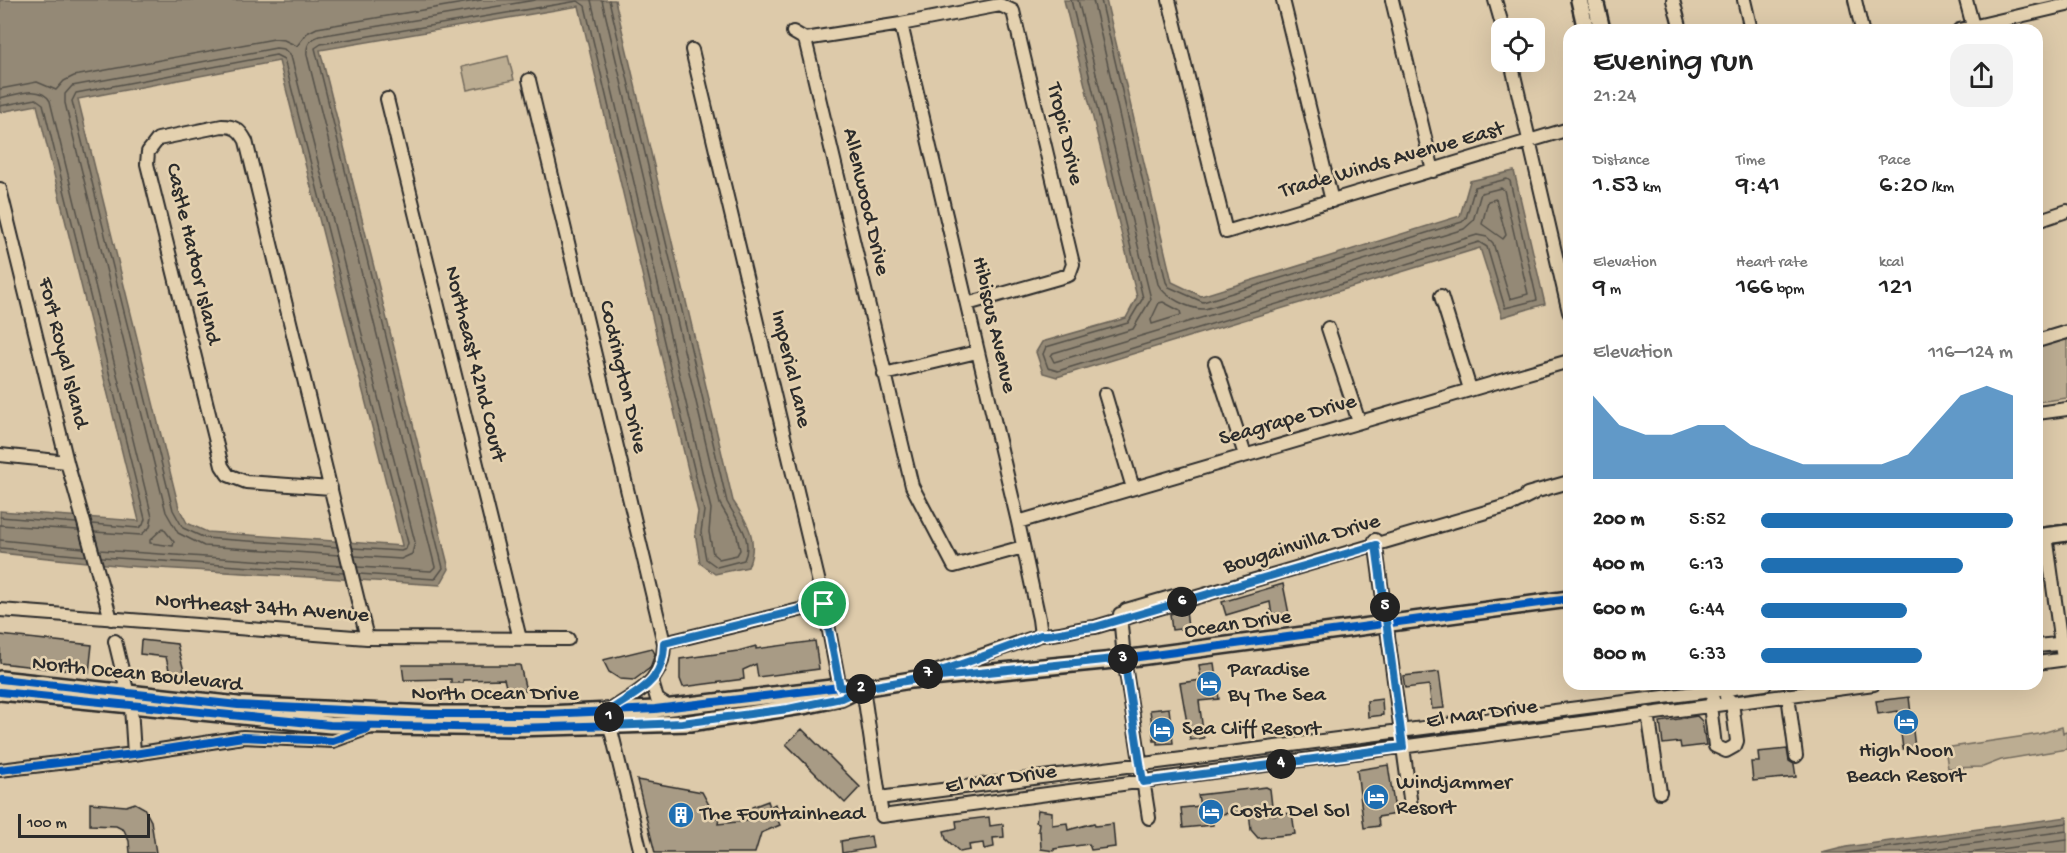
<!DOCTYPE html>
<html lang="en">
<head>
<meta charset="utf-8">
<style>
	:root { --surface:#fff; --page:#f2f2f2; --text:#222; --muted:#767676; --accent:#1f6fb2 }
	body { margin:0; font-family:"Gochi Hand",sans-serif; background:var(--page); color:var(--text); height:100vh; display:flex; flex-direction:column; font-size:22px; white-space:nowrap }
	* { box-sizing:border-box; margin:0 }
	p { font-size:20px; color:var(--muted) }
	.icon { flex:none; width:33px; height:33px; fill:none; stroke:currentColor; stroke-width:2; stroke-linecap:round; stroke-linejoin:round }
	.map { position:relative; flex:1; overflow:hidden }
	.details { position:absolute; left:1563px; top:24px; width:480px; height:666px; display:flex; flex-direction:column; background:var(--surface); border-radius:18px; box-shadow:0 6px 24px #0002 }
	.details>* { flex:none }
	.buttons { position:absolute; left:1491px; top:18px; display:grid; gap:12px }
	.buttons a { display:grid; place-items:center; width:54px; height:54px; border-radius:12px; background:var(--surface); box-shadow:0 6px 24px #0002; font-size:30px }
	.scale { position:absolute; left:18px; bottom:15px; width:132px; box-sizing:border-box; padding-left:6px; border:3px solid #2b2b2b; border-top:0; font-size:16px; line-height:21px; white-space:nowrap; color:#2b2b2b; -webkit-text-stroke:4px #e4d1af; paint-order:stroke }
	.pin { position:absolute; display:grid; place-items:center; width:51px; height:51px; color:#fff; margin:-26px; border:3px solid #fff; border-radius:50%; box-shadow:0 2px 6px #0007 }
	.km { position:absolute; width:30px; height:30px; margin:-15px; border-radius:50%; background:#222; color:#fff; font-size:16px; line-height:30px; text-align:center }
	.round { display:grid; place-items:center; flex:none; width:63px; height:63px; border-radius:18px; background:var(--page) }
	.head { display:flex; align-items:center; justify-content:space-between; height:102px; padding:0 30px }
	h1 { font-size:33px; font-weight:600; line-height:45px }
	.metrics { display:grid; grid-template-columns:repeat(3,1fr); gap:9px; height:102px; padding:6px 30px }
	.metrics div { display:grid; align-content:center }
	.metrics b { font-size:26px; font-weight:600 }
	.metrics small { font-size:16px; font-weight:400 }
	.metrics p { font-size:16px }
	.chart { height:168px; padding:12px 30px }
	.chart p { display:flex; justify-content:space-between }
	.chart svg { width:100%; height:108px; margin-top:6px; fill:var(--accent); opacity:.7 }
	ul { padding:0 30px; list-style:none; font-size:20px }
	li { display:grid; grid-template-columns:96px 72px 1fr; align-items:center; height:45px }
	li i { height:15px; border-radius:8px; background:var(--accent) }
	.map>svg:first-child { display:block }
	.green { fill:#bcad92; stroke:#746c5e; stroke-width:1.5 }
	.water { fill:#948976; stroke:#6a6358; stroke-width:1.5; fill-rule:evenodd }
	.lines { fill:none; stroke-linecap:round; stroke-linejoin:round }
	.shore { stroke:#555149; stroke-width:1.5 }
	.building { fill:#a89b85; stroke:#2b2b2b; stroke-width:1.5 }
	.minor-casing { stroke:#2b2b2b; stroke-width:16 }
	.major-casing { stroke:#2b2b2b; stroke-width:20 }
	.minor { stroke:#e4d1af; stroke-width:12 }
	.major { stroke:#e4d1af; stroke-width:15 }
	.cycleway-casing { stroke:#e4d1af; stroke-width:11 }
	.cycleway { stroke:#0057b8; stroke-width:8 }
	.route-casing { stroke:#fff; stroke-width:12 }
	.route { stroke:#1f6fb2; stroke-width:8 }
	.labels { text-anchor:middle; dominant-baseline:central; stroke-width:5; stroke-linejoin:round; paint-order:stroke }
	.street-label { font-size:22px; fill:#2b2b2b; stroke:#e4d1af }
	.poi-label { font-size:22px; fill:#2b2b2b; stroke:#e4d1af; text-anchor:start }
</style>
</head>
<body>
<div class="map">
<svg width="2067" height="853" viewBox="0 0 2067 853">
	<rect width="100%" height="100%" fill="#ddcaaa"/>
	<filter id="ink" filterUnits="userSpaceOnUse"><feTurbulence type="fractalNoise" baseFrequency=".0167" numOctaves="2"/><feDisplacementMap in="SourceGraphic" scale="12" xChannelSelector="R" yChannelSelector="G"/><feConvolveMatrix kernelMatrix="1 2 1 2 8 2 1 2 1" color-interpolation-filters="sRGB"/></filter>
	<g filter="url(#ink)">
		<!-- green -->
		<path class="green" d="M508 56 514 80 467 90 462 67Z
			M2067 338V398L2037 402V347Z
			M2062 727 2063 733 2067 732V749L2001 760 1983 767 1948 768 1945 748 2039 734Z"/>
		<!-- water -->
		<path class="water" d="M0 0H615L733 501C748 523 759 540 748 567L715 574 700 563 695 532 698 512 579 6 320 50 449 569 440 585 125 566 0 553V511L139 521 37 105 0 112ZM279 61 402 545V546L207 532 187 523 179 508 78 99Z
			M1064 0H1106L1172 282 1201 296 1460 216 1470 181 1514 171 1545 304 1502 317 1480 248 1057 377 1043 373 1036 352 1042 342 1126 318 1137 297Z
			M2067 817V853H1822L1846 847Z"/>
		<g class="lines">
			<!-- shore -->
			<path class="shore" d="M591 0 711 509 709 532 713 554 719 559 737 555 740 550 736 531 720 504 602 0
				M1071 0 1143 298 1128 323 1046 347 1043 354 1048 368 1058 371 1479 242 1487 247 1505 308 1537 300 1510 181 1507 179 1475 187 1466 218 1462 222 1203 302 1169 287 1166 282 1101 0
				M1078 0 1151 299 1133 329 1053 353 1051 356 1054 362 1477 235 1487 237 1493 243 1510 299 1528 294 1504 190 1501 188 1481 193 1473 221 1464 229 1205 309C1191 310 1164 297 1158 284L1093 0
				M0 89 37 82 56 90 64 81 74 76 274 39 284 40 297 46 307 33 317 28 481 0
				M0 98C16 95 40 84 50 101L152 517 150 527 141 535 94 532
				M0 106 36 99 43 104 145 519 143 525 138 528 92 524
				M1496 199 1506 235 1503 239 1482 224 1488 201Z
				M1163 302 1180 311 1181 315 1152 324 1151 320 1159 303Z
				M0 517 76 523
				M0 525 78 530
				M163 528 174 542 173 546 150 543V540Z
				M0 540 83 548
				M337 547 205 538 183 528 173 510 72 101 76 93 276 55 284 59 408 543 406 549 401 551 353 548
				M0 548 86 556
				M99 550 342 566
				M339 555 204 546 178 533 166 512 65 103V94L72 86 276 48 284 49 291 56 415 542 412 554 401 559 355 556
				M102 557 344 573
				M357 567 431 571 435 567 307 55C306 46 310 39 319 36L535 0
				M359 574 435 579 443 568 315 48 321 44 578 1 585 6 636 223 635 230 639 236 704 511 701 532 706 559 717 567 744 560C754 538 737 521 727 502L609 0
				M1847 853 2067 823
				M1902 853 2067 831
				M1969 853 2067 840"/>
		</g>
		<!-- building -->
		<path class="building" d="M1283 584 1289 614 1272 616 1270 602 1226 615 1222 602Z
			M1186 610 1188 628 1172 630 1170 614Z
			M0 635 92 645 89 673 0 663Z
			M141 640 177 644 185 675 171 678 166 657 140 654Z
			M815 641 819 669 758 677 756 664 743 670 744 679 683 687 680 679V659L738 651 756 646V649Z
			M652 648 655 654 650 668 634 680 620 679 609 672 603 660Z
			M1214 663 1219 699 1199 701 1204 738 1190 740 1180 683 1201 680 1199 665Z
			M402 665H520L526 691 508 694 504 679 463 680V683H451V679L404 680Z
			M1439 672 1444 708 1432 709 1429 685 1405 688 1403 676Z
			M1909 697 1915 748 1903 749 1898 711 1878 714 1876 701Z
			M1382 699 1383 715 1368 717 1367 701Z
			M1169 708 1173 743 1157 744V741H1154L1150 710Z
			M1697 716 1702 721 1706 745 1681 748 1680 742 1663 744 1660 722Z
			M802 729 860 787 845 803 786 744Z
			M1787 749 1789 761 1794 764 1796 777 1753 781 1751 762H1759L1758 752Z
			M1388 765 1394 804H1396L1397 814 1378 817 1379 826 1364 828 1357 770Z
			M637 780 702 792 709 805V810L716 813 715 817 719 818 718 824 755 820 752 807 768 801 770 807 775 804 778 812 775 814 780 825 761 833 755 853H655Z
			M1266 787 1270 789 1273 815 1292 813 1295 834 1258 838 1251 830 1249 811 1212 815 1213 825 1183 828 1181 808 1200 806 1198 795Z
			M90 803 126 806 135 803 144 808 151 821 156 853H130L129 841 124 830 116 826 90 825Z
			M1038 810 1052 812V825L1067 823 1068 830 1094 823 1095 826 1113 824 1115 847 1091 850 1089 844 1054 849V851L1041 849 1040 831H1038L1039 823 1036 822Z
			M989 817 990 826 1003 824 1004 837 993 838 994 847 984 849 983 843 969 845 970 850 960 852 946 839 944 831 957 828 956 821Z
			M871 836 873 848 842 853 841 841Z"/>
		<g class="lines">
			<!-- minor casing -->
			<g class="minor-casing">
				<path id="minor" d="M1169 0 1226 232 1569 129
					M1283 0 1332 201
					M1392 0 1433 171
					M1495 0 1503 28
					M1673 0 1681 30
					M1744 0 1751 30
					M1855 0 1862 30
					M1966 0 1974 30
					M901 24 1018 522 1039 619 1041 635
					M1959 30 2067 5
					M793 32 805 39 912 486 954 566 1023 547
					M805 39 901 24 1000 5 1013 11 1073 264 1069 275 967 304
					M692 50 824 604 841 694
					M1511 62 1569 312
					M529 80 664 643C664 683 638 691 609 711L610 726 641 853
					M387 99 520 639
					M0 189 67 462 0 455
					M2037 221 2067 211
					M1441 296 1470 389
					M1328 328 1359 422
					M2037 341 2067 332
					M1215 363 1245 455
					M884 374 977 352
					M1105 394 1133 488
					M2037 413 2067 409
					M67 462 111 619
					M331 488 246 482 228 475 222 466 147 164 148 152 158 139 222 126C235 126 240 130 246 141L367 638
					M1527 494 1569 482
					M1018 522 1569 361
					M2046 535 2063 659
					M1375 540 1411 806
					M0 610 367 638 568 639
					M1126 610 1181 594
					M1120 614 1124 659 1149 818
					M115 641 131 707 134 754
					M664 643 824 604
					M2037 646 2067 643
					M2037 663 2067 659
					M929 674 1041 635C1059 635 1076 628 1095 627L1510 505 1534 493
					M652 682 657 699 670 708
					M863 688 882 816 1874 684
					M1788 695 1796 756
					M1713 699 1710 705 1715 746 1726 751 1735 746 1737 741 1732 702 1726 697
					M1648 713 1660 792
					M0 770 134 754 243 737 333 741 371 727
					M879 798 1765 684"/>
			</g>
			<!-- major casing -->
			<g class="major-casing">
				<path id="major" d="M1579 0 1586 30
					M1595 0 1602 30
					M2037 537 2067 533
					M0 679 238 705 430 714H546L655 709 840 687 863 688 911 680 1124 659 1569 599
					M0 692 330 725 514 728 690 723 808 705 841 698 860 689"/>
			</g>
			<!-- minor -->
			<use href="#minor" class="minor"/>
			<!-- major -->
			<use href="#major" class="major"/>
			<!-- cycleway casing -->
			<g class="cycleway-casing">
				<path id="cycleway" d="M0 679 238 705 430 714H546L655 709 840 687 863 688 911 680 1124 659 1569 599
					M0 692 330 725 514 728 690 723 808 705 841 698 860 689
					M0 770 134 754 243 737 333 741 367 729"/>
			</g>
			<!-- cycleway -->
			<use href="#cycleway" class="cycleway"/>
		</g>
	</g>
	<g class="lines" filter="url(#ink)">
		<!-- route casing -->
		<g class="route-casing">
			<path id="route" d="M824 604 664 643C664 683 639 690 609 711L610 726 682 723 788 709 841 698 863 688 911 680 1124 658 1143 782 1403 747 1376 545 1095 627C1076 628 1059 635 1041 635 976 658 909 690 840 687L824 604"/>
		</g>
		<!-- route -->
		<use href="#route" class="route"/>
	</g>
	<!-- icons -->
	<defs>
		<g id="hotel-disc" transform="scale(1.35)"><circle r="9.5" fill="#1f6fb2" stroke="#e4d1af"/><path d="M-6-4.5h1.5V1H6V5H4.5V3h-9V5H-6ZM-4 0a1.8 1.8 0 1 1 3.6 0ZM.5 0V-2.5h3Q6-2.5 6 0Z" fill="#fff"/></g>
		<g id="building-disc" transform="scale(1.35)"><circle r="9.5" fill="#1f6fb2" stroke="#e4d1af"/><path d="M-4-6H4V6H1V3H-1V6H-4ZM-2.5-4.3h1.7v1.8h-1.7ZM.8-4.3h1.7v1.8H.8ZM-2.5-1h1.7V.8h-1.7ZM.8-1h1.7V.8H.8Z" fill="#fff"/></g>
	</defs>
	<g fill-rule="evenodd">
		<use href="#hotel-disc" x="1209" y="684"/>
		<use href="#hotel-disc" x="1906" y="722"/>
		<use href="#hotel-disc" x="1162" y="730"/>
		<use href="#hotel-disc" x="1376" y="797"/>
		<use href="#hotel-disc" x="1211" y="812"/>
		<use href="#building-disc" x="681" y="815"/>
	</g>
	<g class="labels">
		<!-- street labels -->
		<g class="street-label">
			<text transform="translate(1064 134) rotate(77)">Tropic Drive</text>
			<text transform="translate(1392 161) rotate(-16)">Trade Winds Avenue East</text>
			<text transform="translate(865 202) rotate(77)">Allenwood Drive</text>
			<text transform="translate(192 254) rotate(77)">Castle Harbor Island</text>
			<text transform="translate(993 325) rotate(77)">Hibiscus Avenue</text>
			<text transform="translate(62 353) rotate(76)">Fort Royal Island</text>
			<text transform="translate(474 364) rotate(76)">Northeast 42nd Court</text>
			<text transform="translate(790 369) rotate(77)">Imperial Lane</text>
			<text transform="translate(622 377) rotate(77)">Codrington Drive</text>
			<text transform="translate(1288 421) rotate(-16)">Seagrape Drive</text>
			<text transform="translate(1302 545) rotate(-17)">Bougainvilla Drive</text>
			<text transform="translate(262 609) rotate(4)">Northeast 34th Avenue</text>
			<text transform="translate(1238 625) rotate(-8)">Ocean Drive</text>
			<text transform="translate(137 675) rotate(6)">North Ocean Boulevard</text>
			<text x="495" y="695">North Ocean Drive</text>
			<text transform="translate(1482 715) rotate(-8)">El Mar Drive</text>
			<text transform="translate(1001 780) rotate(-8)">El Mar Drive</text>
		</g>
		<!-- poi labels -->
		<g class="poi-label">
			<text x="1228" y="671">Paradise<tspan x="1228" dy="25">By The Sea</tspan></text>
			<text x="1182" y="730">Sea Cliff Resort</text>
			<text x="1906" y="752" text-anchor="middle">High Noon<tspan x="1906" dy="25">Beach Resort</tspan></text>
			<text x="1396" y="784">Windjammer<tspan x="1396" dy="25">Resort</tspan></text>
			<text x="1230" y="812">Costa Del Sol</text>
			<text x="700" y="815">The Fountainhead</text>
		</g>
	</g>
</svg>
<div class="buttons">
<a><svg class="icon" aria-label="locate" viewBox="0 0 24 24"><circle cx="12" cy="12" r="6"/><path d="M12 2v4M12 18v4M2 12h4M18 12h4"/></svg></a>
</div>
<div class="scale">100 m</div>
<div class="pin" style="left:824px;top:604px;background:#1e9e55"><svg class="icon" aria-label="arrive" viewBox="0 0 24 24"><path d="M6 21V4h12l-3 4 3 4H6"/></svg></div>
<b class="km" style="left:609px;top:717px">1</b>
<b class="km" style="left:861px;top:689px">2</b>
<b class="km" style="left:1123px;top:659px">3</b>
<b class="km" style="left:1281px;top:764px">4</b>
<b class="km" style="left:1385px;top:607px">5</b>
<b class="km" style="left:1182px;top:602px">6</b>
<b class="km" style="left:928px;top:674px">7</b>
<section class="details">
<div class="head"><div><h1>Evening run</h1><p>21:24</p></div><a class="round"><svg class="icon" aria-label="share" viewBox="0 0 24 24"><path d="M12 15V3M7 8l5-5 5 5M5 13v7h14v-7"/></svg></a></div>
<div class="metrics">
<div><p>Distance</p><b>1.53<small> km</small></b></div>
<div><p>Time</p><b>9:41</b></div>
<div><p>Pace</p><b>6:20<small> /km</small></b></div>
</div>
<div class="metrics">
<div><p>Elevation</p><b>9<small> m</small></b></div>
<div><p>Heart rate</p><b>166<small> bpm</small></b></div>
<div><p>kcal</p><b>121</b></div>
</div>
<div class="chart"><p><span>Elevation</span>116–124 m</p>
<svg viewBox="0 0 160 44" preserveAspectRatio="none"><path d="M0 44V10L10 22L20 26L30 26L40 22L50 22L60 30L70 34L80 38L90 38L100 38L110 38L120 34L130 22L140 10L150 6L160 10V44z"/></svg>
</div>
<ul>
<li><b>200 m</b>5:52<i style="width:100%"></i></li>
<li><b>400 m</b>6:13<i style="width:80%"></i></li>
<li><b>600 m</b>6:44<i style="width:58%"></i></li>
<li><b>800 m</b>6:33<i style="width:64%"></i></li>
</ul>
</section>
</div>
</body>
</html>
